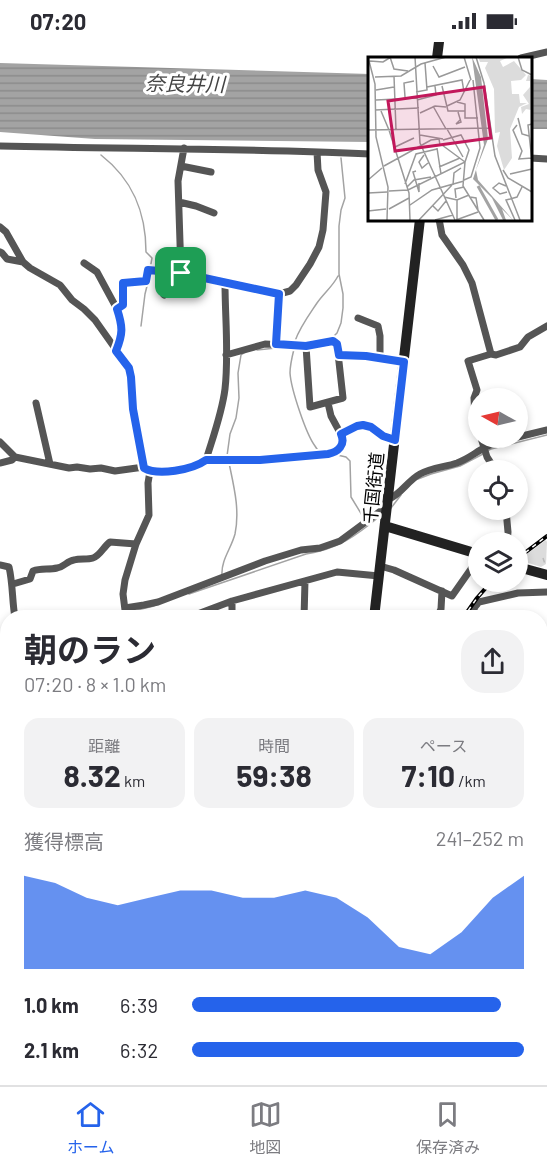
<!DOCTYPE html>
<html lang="ja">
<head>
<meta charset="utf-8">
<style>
	:root { --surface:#fff; --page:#f2f2f3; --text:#2b2b33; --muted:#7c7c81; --line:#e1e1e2; --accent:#2563eb }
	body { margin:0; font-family:Barlow,"Noto Sans JP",sans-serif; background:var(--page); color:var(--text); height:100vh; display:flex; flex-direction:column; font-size:22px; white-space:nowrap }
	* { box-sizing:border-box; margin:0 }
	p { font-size:20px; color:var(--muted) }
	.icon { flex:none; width:33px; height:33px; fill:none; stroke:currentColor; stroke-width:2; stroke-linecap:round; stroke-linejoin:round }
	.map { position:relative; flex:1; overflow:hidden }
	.drawer { position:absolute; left:0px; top:568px; width:548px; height:476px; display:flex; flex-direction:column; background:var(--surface); border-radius:24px 24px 0 0; box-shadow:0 3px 9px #0003 }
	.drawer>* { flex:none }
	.needle { width:39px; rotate:278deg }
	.buttons { position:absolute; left:468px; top:346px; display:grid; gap:12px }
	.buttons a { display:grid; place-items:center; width:60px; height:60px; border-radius:50%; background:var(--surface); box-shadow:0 3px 9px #0003; font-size:30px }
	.pin { position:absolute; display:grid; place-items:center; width:51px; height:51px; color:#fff; margin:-26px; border-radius:12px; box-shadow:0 3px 9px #0006 }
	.round { display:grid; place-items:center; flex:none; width:63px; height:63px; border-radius:24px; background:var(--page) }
	.summary { display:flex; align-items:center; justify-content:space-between; height:102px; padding:0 24px }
	h1 { font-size:33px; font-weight:700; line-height:45px }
	.figures { display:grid; grid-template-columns:repeat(3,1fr); gap:9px; height:102px; padding:6px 24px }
	.figures div { display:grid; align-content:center; border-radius:15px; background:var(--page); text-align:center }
	.figures b { font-size:30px; font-weight:700 }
	.figures small { font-size:16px; font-weight:400 }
	.figures p { font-size:16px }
	.chart { height:168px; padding:12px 24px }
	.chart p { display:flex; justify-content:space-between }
	.chart svg { width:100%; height:108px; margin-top:6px; fill:var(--accent); opacity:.7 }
	ul { padding:0 24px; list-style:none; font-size:20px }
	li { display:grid; grid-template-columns:96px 72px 1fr; align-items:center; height:45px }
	li i { height:15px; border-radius:8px; background:var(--accent) }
	.status { display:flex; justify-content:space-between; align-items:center; height:42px; padding:0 30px; background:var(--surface); direction:ltr }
	.status svg { height:16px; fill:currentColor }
	.menu { display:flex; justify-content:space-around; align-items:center; height:84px; border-top:2px solid var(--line); background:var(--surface); font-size:16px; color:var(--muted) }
	.menu a { display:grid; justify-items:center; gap:3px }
	.menu .current { color:var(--accent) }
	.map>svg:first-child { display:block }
	.grass { fill:url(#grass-tufts) }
	.water { fill:url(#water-rules) }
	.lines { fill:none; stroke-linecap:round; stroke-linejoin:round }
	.stream { stroke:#a3a3a3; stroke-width:1.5 }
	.street { stroke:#555; stroke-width:7 }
	.secondary { stroke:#222; stroke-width:10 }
	.rail-casing { stroke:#000; stroke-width:4 }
	.rail { stroke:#fff; stroke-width:1.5; stroke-dasharray:4.5; stroke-linecap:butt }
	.route-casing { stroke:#fff; stroke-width:12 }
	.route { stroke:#2563eb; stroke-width:8 }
	.labels { text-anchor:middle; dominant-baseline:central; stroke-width:6; stroke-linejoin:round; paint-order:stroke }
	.street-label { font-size:18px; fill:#000; stroke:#fff }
	.water-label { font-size:20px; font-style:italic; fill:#444; stroke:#fff }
	.inset-river { fill:none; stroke:#a3a3a3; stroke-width:3 }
	.inset-road { fill:none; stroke:#999; stroke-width:1.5 }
	.view { fill:#c2185b; fill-opacity:0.15; stroke:#c2185b; stroke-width:3 }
	.inset-edge { fill:none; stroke:#000; stroke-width:3 }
</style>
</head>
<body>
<div class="status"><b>07:20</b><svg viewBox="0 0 49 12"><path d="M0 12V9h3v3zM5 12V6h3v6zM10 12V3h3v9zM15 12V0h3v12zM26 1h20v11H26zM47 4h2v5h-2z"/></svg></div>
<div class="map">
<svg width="547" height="1043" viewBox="0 0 547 1043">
	<defs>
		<pattern id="grass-tufts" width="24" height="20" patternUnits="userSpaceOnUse" patternTransform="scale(1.5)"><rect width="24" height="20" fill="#dcdcdc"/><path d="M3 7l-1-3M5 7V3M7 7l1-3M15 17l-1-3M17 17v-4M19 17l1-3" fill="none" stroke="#bbb"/></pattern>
		<pattern id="water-rules" width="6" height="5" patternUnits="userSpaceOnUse" patternTransform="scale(1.5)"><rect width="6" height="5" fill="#a3a3a3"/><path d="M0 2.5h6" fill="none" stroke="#8b8b8b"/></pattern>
	</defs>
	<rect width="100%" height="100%" fill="#fff"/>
	<!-- grass -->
	<path class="grass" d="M546 498 547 500 546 522 541 525 519 518Z"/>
	<!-- water -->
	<path class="water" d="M0 21 370 32V100L95 97 0 90Z
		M531 37 547 38V87H531Z"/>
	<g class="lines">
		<!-- stream -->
		<path class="stream" d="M101 113C133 138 146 170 146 210L152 216 150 227
			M141 284 145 252 148 240
			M333 295 337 291 341 281 343 266V252L339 232V184L341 168 345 156 341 116
			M295 299C300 285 309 273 317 261 324 251 333 244 338 234
			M294 307C292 315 290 323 290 331 291 347 306 392 315 404 318 409 318 408 323 409
			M257 308 276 306
			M487 409 491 407 547 393
			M333 412 346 415 350 419 351 455 365 478
			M227 414 230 392 236 376 239 356 238 331 241 313 244 311
			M418 437 431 432 460 424 483 412
			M391 466 401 453
			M222 533C221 518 231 507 235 492 240 468 234 445 229 421
			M189 552 306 512C338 507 356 494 380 474
			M129 570 154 564
			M39 576C64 567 95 572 122 570
			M0 595 8 592"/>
		<!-- street -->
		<path class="street" d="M521 16 547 10
			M0 104C123 107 247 106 370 112
			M530 116 547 117
			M181 124 211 130
			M179 160 196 164 214 171
			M439 177 442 193 463 223 472 241 491 312
			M0 185 6 190 23 220 30 226 60 243 72 258 84 267 95 278 129 326 131 335 133 367 144 425
			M0 210 2 211 7 217 23 220
			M84 221 97 230 117 267
			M181 231 178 139 184 106
			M164 253 176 231
			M358 276 378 284 380 294V317
			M276 302 279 252
			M116 309C123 292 123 285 117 267L123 263V241L146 239 148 228 181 231 279 252 290 249 296 243 310 222 319 205 323 188 326 150 318 128 317 110
			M226 313 265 302 306 304 333 299 337 302 343 356 310 365 306 304
			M338 313 366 314 404 320
			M36 361 50 422
			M478 388 475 375 474 356 477 348 468 319 491 312 496 313 520 305 528 295 547 284
			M341 392 357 384 363 383 371 385 383 394 395 398
			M518 395 547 388
			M481 396 487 415 496 429
			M0 400 15 415
			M206 418H260L328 412 338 408 343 402 344 398 331 374 328 361
			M0 421 12 418 15 415 69 426 77 425 90 427 101 426 115 429 144 425 150 429 178 428 200 423 206 418C213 395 222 371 225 347 229 312 225 276 225 241
			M387 458C401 453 407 439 420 432 431 426 445 425 457 421 468 417 476 410 486 405 495 400 504 398 514 396
			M506 468 508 490 507 501
			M0 523 9 525C13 542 12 559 15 576
			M380 524 394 528 452 554 478 517
			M13 542 30 537 33 529C41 526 49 528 57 526 64 525 67 519 74 518 80 516 87 518 93 516 100 514 104 504 110 500L136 502
			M232 559V576
			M125 566 144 563 158 560 265 519 301 508 320 506 340 499 386 465
			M304 571 368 576
			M128 575 125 568 123 552 125 538 136 502 149 473 148 441 150 429
			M118 576 145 572 150 573 151 576
			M187 576 232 559 337 530 379 534
			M304 576 305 539
			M437 576 441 567 442 549
			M475 576 474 566 479 560 518 551 547 550
			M0 607 8 604
			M0 797C4 789 1 781 1 772 1 763 4 755 8 747
			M540 803 547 801
			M0 805 8 806
			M540 878 547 898
			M0 976 8 977
			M348 1036 352 1043
			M444 1036V1043
			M514 1036 519 1043
			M299 1037 319 1038
			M91 1043 93 1036
			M193 1043 194 1036
			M392 1043 422 1036"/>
		<!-- secondary -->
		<path class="secondary" d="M437 16 439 0
			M385 484 478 512
			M518 525 547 533
			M374 576 420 177
			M0 730H8
			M540 752 547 750
			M318 1043 319 1036"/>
		<!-- rail casing -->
		<g class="rail-casing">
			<path id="rail" d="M518 516 547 494
				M463 576 477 556 491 540
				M402 1043V1036"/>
		</g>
		<!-- rail -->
		<use href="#rail" class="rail"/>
	</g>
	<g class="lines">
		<!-- route casing -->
		<g class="route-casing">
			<path id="route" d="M148 228 181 231 279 252 276 302 306 304 333 299 337 302 339 313 366 314 404 320 395 398 383 394 371 385 363 383 357 384 341 392C346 403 338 410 328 412L260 418H206C192 428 158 434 144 426L133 367 131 335 129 326 116 309C123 292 123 285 117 267L123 263V241L146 239Z"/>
		</g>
		<!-- route -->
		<use href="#route" class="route"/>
	</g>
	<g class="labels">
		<!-- street labels -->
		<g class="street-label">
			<text transform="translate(373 446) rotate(-84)">千国街道</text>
		</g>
		<!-- water labels -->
		<g class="water-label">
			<text transform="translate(185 41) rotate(1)">奈良井川</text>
		</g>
	</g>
	<!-- overview -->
	<g transform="translate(368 15)">
		<rect width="164" height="164" fill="#fff"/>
		<path d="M110 0H141L132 4 135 10 146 4 158 18 153 23 143 24 144 37H151L152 46H159L151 50 142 72 144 101 136 113 129 89 132 75 127 76 126 32 117 11 120 5H112ZM160 18 163 19V53L158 52 154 57 153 50 161 47 155 38 162 30V24H158Z" fill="#dcdcdc"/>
		<path d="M104 0 113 20 120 82 108 113 110 123 145 163 134 152 138 163H135L124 141 105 122 116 88Z" fill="#a3a3a3"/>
		<path class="inset-river" d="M110 129 129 163"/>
		<path class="inset-road" d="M0 0 7 27 8 80 20 130 19 163M22 0 26 12 40 14M47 0 52 86 87 163M96 0 103 23M108 0 116 26 127 99 152 163M150 0 154 13 164 18M2 4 15 5 23 0M65 9 71 20 97 10M26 19 28 73M7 20 33 19 53 7 78 0M74 29 80 54H97M59 30 94 23 96 35M8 33 26 30M48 35 59 33 57 6M37 40 36 26 46 24M8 43 49 41M49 43 68 38 67 29M89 45 97 47V61H110M65 49 78 72M79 49 92 43 102 23M7 53 51 51M13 54 21 73M90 55 93 65 88 67 92 63M52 56 67 49 78 50M150 61 154 77 161 79M164 67 160 68 164 104M149 68 145 73 154 94 151 102 164 101M79 72 95 100M0 73 123 71M21 73 41 136 42 163M52 78 75 82M74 88 97 105 95 129 116 163M27 90 46 81M69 91 73 117M56 98 51 105 54 111 60 106M16 109 63 83 71 82 72 88M71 110 92 101M135 113 140 121 164 135M48 114 45 115 51 135V126M142 117 164 112M0 123 14 111M96 123 103 120 112 91 105 23M37 127 48 97 69 92M85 128 86 116 93 111M138 129 131 126 125 131 132 137 139 135M39 130 46 123 63 120M21 134 40 133 97 105 101 93 93 78 75 83M0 136 19 135M76 140 89 143 101 138M102 140 108 141 110 153M88 141 87 132 96 130M142 142 149 140 154 130M142 142 138 143 147 163M89 143V163M42 148 64 133 96 124M65 149 70 154 78 144M21 152 41 141M0 154 18 152M51 163 84 128M67 163 85 158M88 163 110 155"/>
		<path class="view" d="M116 30 123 81 27 94 20 44Z"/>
		<rect width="164" height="164" class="inset-edge"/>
	</g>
</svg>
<div class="buttons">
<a><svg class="needle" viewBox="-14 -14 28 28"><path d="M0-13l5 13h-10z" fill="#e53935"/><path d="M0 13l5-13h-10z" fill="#7c7c81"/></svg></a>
<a><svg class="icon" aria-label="locate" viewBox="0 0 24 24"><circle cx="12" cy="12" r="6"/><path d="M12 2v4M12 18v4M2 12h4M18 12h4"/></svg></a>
<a><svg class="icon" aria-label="layers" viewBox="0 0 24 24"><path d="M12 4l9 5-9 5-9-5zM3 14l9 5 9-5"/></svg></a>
</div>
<div class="pin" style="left:181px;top:231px;background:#1e9e55"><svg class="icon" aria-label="arrive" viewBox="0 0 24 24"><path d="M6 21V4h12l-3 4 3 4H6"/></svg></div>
<section class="drawer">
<div class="summary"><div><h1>朝のラン</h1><p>07:20 · 8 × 1.0 km</p></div><a class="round"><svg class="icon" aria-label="share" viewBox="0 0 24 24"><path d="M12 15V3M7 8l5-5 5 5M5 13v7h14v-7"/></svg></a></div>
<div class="figures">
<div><p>距離</p><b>8.32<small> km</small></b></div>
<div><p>時間</p><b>59:38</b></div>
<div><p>ペース</p><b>7:10<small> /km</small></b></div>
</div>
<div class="chart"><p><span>獲得標高</span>241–252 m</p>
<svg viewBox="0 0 160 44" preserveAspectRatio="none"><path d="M0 44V6L10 9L20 15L30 18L40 15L50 12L60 12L70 15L80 15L90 12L100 15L110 23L120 35L130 38L140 29L150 15L160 6V44z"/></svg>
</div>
<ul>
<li><b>1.0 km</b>6:39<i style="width:93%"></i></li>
<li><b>2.1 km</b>6:32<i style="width:100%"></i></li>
</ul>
</section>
</div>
<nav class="menu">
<a class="current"><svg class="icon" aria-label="home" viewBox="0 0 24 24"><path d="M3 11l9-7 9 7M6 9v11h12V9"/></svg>ホーム</a>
<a><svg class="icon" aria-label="map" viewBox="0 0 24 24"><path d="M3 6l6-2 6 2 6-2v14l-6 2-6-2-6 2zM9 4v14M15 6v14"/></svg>地図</a>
<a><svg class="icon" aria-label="saved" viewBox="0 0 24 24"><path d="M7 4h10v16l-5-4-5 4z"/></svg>保存済み</a>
</nav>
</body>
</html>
